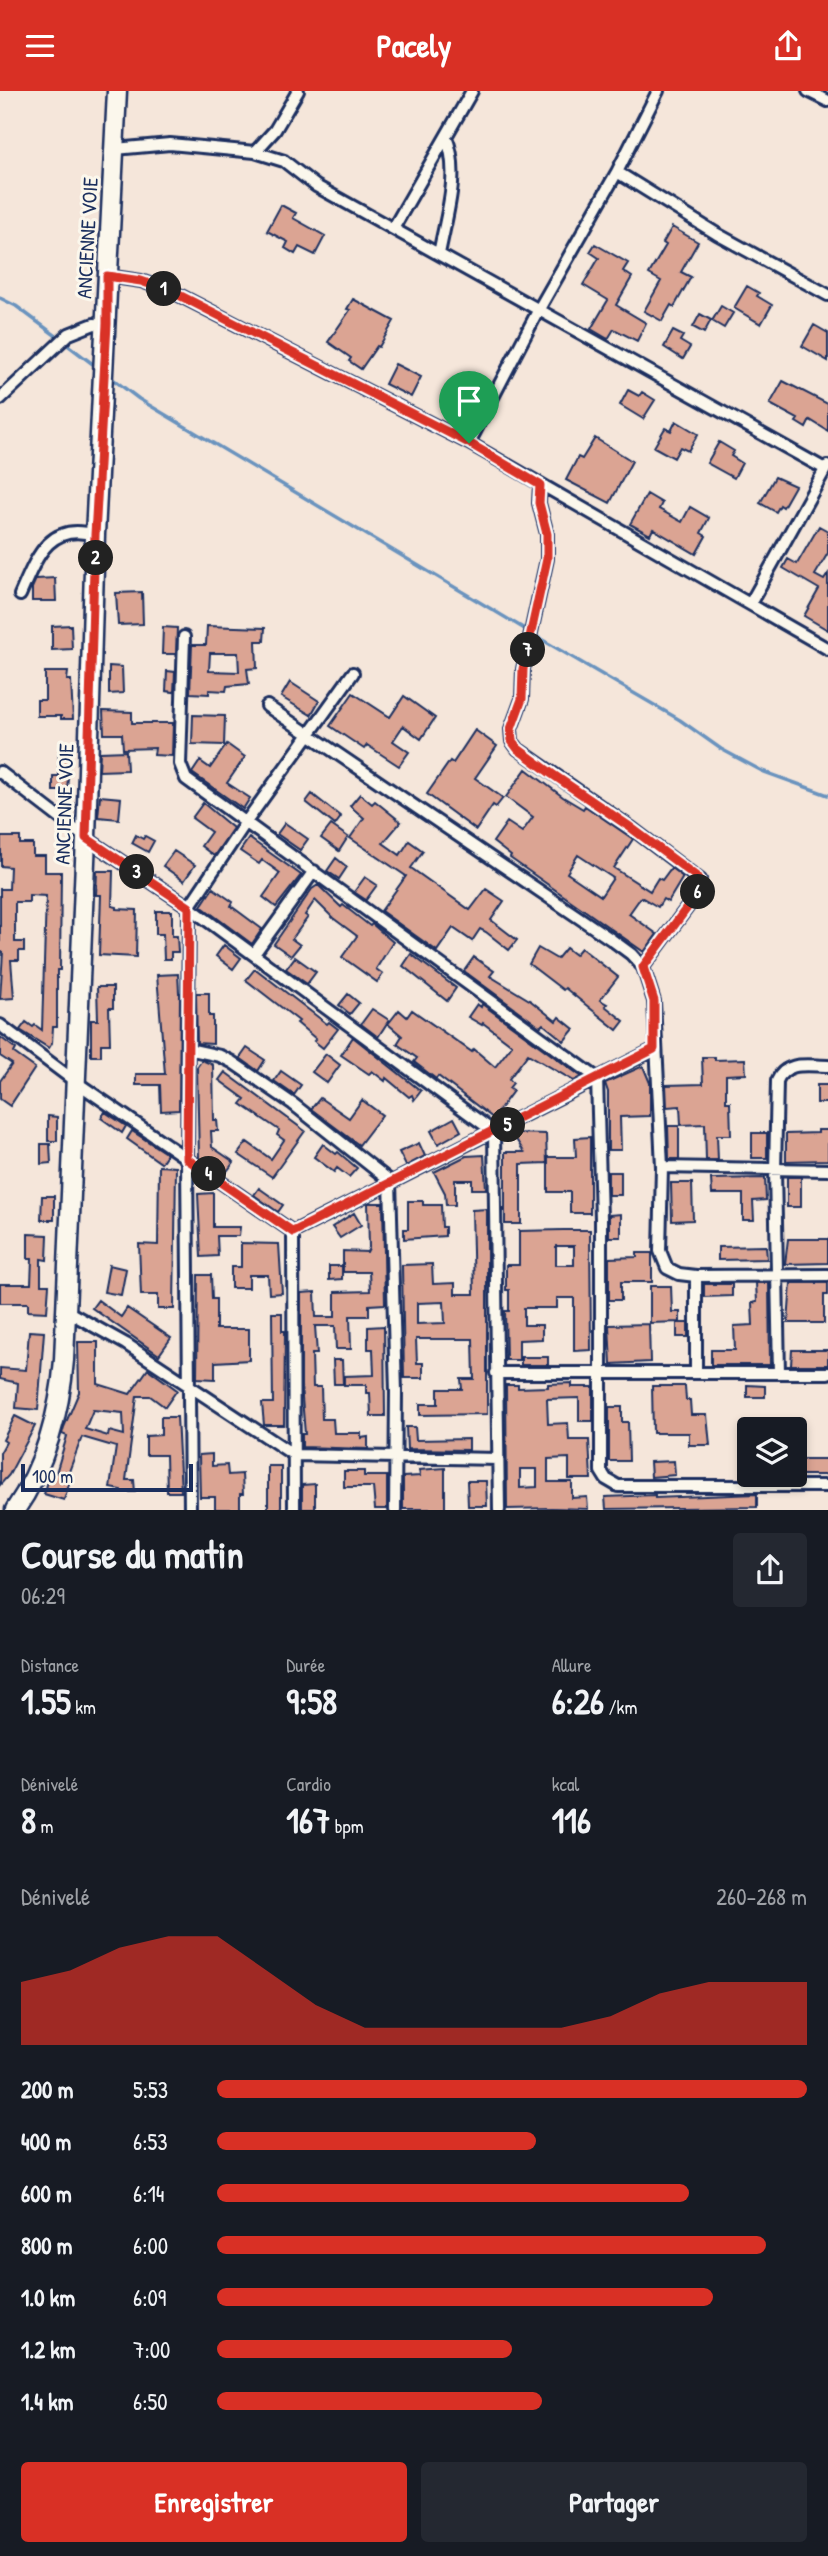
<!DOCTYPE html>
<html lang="fr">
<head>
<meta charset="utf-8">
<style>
	:root { --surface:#171b24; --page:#242831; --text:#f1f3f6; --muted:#9ea1a6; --accent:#d93025 }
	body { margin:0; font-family:"Patrick Hand",sans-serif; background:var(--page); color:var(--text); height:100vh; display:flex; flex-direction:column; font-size:26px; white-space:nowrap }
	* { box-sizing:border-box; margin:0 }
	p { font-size:23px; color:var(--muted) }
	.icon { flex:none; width:38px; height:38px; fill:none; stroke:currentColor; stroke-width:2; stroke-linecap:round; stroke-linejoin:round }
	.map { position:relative; height:1419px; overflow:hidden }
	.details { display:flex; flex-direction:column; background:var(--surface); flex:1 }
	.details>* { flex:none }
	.controls { position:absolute; left:737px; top:1326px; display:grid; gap:14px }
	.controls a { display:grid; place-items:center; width:70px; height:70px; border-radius:7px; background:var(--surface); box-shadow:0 4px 10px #0003; font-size:35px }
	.scale { position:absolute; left:21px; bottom:18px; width:172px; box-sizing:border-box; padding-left:7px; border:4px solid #1b2f5e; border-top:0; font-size:19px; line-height:24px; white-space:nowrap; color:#1b2f5e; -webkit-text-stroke:5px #fbf7ec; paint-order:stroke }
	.pin { position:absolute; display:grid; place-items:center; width:60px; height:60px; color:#fff; margin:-72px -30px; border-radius:50% 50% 50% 0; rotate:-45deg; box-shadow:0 0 7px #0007 }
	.pin .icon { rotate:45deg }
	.km { position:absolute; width:35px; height:35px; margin:-18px; border-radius:50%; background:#222; color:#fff; font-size:19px; line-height:35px; text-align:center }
	.round { display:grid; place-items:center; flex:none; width:74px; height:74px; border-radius:7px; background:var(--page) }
	.headline { display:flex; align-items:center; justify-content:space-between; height:119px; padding:0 21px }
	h1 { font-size:38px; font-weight:800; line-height:52px }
	.metrics { display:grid; grid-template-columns:repeat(3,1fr); gap:10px; height:119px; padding:7px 21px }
	.metrics div { display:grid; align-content:center }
	.metrics b { font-size:35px; font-weight:800 }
	.metrics small { font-size:19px; font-weight:400 }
	.metrics p { font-size:19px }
	.chart { height:196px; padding:14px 21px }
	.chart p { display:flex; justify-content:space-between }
	.chart svg { width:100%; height:126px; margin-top:7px; fill:var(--accent); opacity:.7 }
	.primary-button { display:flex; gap:14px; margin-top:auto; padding:14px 21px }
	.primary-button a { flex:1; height:80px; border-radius:7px; background:var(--accent); color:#fff; font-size:28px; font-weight:800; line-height:80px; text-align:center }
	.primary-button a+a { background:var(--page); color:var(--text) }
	ul { padding:0 21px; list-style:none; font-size:23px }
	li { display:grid; grid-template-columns:112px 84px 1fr; align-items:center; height:52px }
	li i { height:18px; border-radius:9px; background:var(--accent) }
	header { display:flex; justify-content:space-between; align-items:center; height:91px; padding:0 21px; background:var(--accent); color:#fff; font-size:32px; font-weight:800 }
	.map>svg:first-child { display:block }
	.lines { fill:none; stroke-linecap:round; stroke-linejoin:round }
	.stream { stroke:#6a93be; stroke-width:3.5 }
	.building { fill:#dba493; stroke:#1b2f5e; stroke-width:2; fill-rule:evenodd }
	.minor-casing { stroke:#1b2f5e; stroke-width:16 }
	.primary-casing { stroke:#1b2f5e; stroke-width:23 }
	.minor { stroke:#fbf7ec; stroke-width:10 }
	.primary { stroke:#fbf7ec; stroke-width:18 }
	.route-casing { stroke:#fff; stroke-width:14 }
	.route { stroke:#d93025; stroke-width:9 }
	.labels { text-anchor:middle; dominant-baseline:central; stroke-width:6; stroke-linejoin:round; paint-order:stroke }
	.street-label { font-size:21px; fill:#1b2f5e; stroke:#fbf7ec }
</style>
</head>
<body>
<header><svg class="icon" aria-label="menu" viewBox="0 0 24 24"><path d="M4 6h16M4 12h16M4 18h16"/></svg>Pacely<svg class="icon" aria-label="share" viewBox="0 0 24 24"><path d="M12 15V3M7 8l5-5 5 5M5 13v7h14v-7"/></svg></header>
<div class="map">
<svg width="828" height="1419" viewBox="0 0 828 1419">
	<rect width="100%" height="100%" fill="#f5e6da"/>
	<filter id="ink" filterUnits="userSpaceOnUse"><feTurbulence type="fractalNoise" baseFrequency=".0143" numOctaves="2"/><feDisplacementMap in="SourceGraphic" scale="14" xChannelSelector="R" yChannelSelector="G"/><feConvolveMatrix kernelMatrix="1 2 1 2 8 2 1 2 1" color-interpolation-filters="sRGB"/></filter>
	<g filter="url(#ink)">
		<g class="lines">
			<!-- stream -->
			<path class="stream" d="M0 207 16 215 59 247
				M65 252 98 277
				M110 286 139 308 528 540
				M534 544 680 629 721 658 762 680 828 704"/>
		</g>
		<!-- building -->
		<path class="building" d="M281 114 296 122 293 127 325 145 315 164 299 156 295 163 285 157 288 151 267 140Z
			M672 136 698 151 681 181 691 186 674 216 671 214 662 230 644 220 661 190 649 183 666 154 663 152Z
			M595 153 628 172 623 180 632 186 616 214 646 232 637 250 614 238 608 248 591 238 608 209 583 194 599 167 590 161Z
			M747 195 759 202 757 205 772 214 761 233 734 217Z
			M353 208 394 230 379 256 377 255 361 278 349 270 351 267 328 251 350 219 347 218Z
			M721 215 733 222 724 237 712 230Z
			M700 223 711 229 704 242 693 236Z
			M814 234 828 242V270L802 255Z
			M673 240 683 245 680 250 690 256 683 268 664 256Z
			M395 273 421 286 411 306 385 293Z
			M783 290 828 313V340L810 329 806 337 796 331 798 328 770 313Z
			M628 299 639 305 642 301 655 309 643 328 620 314Z
			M676 330 698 343 688 360 680 356 674 367 654 356 665 337 671 340Z
			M595 347 632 370 610 412 566 389 578 366 582 368Z
			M719 351 734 360 731 365 742 372 734 387 707 372Z
			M775 386 795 395 783 416 780 414 776 421 760 412Z
			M647 403 662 412 659 418 682 431 690 416 709 427 701 442 706 445 696 463 653 438 650 444 630 433Z
			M819 435 828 440V462L815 484 824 489 828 483V539L804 525 819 498 783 477 788 468 797 473Z
			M55 487 56 510H32V497L36 488Z
			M142 501 143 533 118 534 116 502Z
			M71 534 72 558 52 559V535Z
			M207 535 265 537 264 550H256L257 577 247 578 249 593 227 595 226 600 209 599V603L190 602 192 554H206ZM210 562H238L239 581 209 580Z
			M163 536 177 537 176 563H162Z
			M109 575 122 576 123 602 109 603Z
			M167 580 175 581 174 601 166 600Z
			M45 581H68L67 589H71L73 628H61V625H37V609H45Z
			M290 591 319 610 311 624 281 606Z
			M353 602 390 626 404 605 435 627 421 648 403 635 393 650 409 661 399 675 367 654 364 658 330 635Z
			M103 620 132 621V632H173L172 665 154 664 155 657 123 658 122 643H104Z
			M193 624 225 625 224 654 192 653Z
			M475 639 497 655 475 687 503 707 496 716 493 714 476 739 427 703 450 670 453 672Z
			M227 653 245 666 227 692 250 707 243 718 192 682 200 670 210 677Z
			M59 658H70L67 700H53V685H58Z
			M126 660 127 679 99 680 100 661Z
			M526 678 563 706 583 718 585 715 633 748 614 777 650 800 658 787 662 789 671 777 683 786 668 811 663 808 658 816 641 806 629 823 657 843 644 861 510 767 511 765 493 751 507 731 522 741 533 726 506 706ZM578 764 613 787 601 805 567 782Z
			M312 703 341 726 335 734 306 711Z
			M360 703 372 713 375 710 401 731 383 752 400 764 409 750 423 760 411 777 470 819 486 798 504 810 491 829 517 849 509 859 486 841 480 838 472 850 453 837 437 860 381 820 406 785 350 747 364 727 350 715Z
			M100 705 121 707 119 728 98 726Z
			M203 712 233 737 214 765 201 755 211 741 192 727Z
			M285 732 308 748 300 759 277 743Z
			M331 734 348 746 339 760 321 747Z
			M136 744 143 748 145 745 154 750 148 761 132 752Z
			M1 746H20V753H33V765H45V781H61L60 879H57V936H53L52 952 49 957 20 939 26 931 33 936 35 934 42 939 46 805 29 804V811H15V851H24V860H19V869H11L14 907 0 908 3 861H0V798H9L10 776 1 775Z
			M249 747 301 784 276 816 263 806 280 782 262 769 259 773 240 760Z
			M174 760 195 774 184 790 163 775Z
			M336 767 347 776 339 788 327 780Z
			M97 780H113L112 815 117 816V818L137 819 136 866 99 864 101 804H96Z
			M365 786 377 794 366 809 354 801Z
			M318 794 341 816 343 814 370 835 372 833 393 851 376 878 383 883 377 891 342 866 357 845 333 827 315 809 305 824 308 826 292 848 300 854 291 865 274 853 312 798Z
			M213 797 233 811 231 815 262 838 252 853 201 815Z
			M156 820H172V845H177L178 861H171V868H164L163 843H156Z
			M224 854 241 867 233 878 216 865Z
			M538 857 557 868 566 857 575 864 581 857 618 886 600 909 607 913 605 915 624 930 617 939 565 897 563 899 529 873Z
			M411 863 456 897 447 910 403 875Z
			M295 866 316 881 307 893 286 878Z
			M474 866 494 880 490 885 531 910 556 930 559 926 574 938 564 950 543 933 540 936 464 880Z
			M254 879H257L327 933 329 931 338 938 323 957 314 950 316 948 297 932 299 930 246 889Z
			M178 883 179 902H180L179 1019 161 1020 160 994H136V983H165L157 884Z
			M97 896H113V917H109L110 953H101V965H91V929H98Z
			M196 902H209V925H213V953L197 952Z
			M348 903 359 912 350 923 339 914Z
			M477 913 481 916 482 913 582 986 574 990 528 963 509 988 513 992 509 997 513 1000 493 1027 438 985 436 988 414 971 417 967 397 953 402 945 388 933 399 919 407 926 412 919 472 961 474 958 495 976 512 954 483 932 482 934 468 926Z
			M372 918 389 929 378 946 361 933Z
			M0 946 16 958 14 962 35 977 10 1015 0 1008V990L12 973 0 965Z
			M353 946 421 1000 414 1009 412 1004 409 1006 386 987 385 990 372 980 369 983 341 964Z
			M247 957 265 969 258 980 240 967Z
			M326 963 340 974 327 992 312 981Z
			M702 966H715V969L745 968 746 983 726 984V1011H730L731 1044H717L718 1069H706L705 1033 681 1034 680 1015 667 1016 666 994 703 993Z
			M202 969 213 974 214 1029H217L218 1040H211L212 1056 234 1071 225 1083 199 1067 197 976Z
			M643 975 650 992V1025L620 1026 621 1059H608V1001L605 992Z
			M281 980 301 994 294 1004 274 990Z
			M225 981 305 1040 272 1086 238 1063 247 1051 271 1068 284 1049 277 1044 279 1039 241 1013 245 1008 219 989Z
			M817 994H828V1012H817Z
			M320 1007 349 1027 362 1009 382 1024 359 1054 311 1018Z
			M105 1021 126 1035 122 1042 101 1027Z
			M48 1025 57 1026V1050H48Z
			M454 1027 461 1040 438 1053 431 1040Z
			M668 1035H679V1068H669Z
			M818 1039H828V1069L786 1070V1043L818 1042Z
			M132 1040 167 1063 161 1072 127 1048Z
			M512 1042 546 1043 547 1072 521 1073V1133H505V1061H524Z
			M752 1042H767V1067H752Z
			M590 1046V1122H570V1101H548V1066H576L575 1047Z
			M419 1052 425 1065 406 1075 399 1061Z
			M41 1053H50L51 1072 41 1073Z
			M323 1053 336 1063 338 1061 357 1077 349 1086 337 1077 334 1081 314 1066Z
			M484 1064 486 1098H472V1089H455V1114H446L445 1102 434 1081 466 1065Z
			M159 1075 176 1076 174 1218H158V1204H141L139 1153 158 1154Z
			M608 1081H621V1104H608Z
			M787 1086H801V1116H787Z
			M765 1087 766 1109 753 1110 754 1129H743V1103H712L711 1088Z
			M671 1092H692L693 1129 672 1130Z
			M259 1097 283 1114 278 1121 254 1104Z
			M213 1102V1136H240L239 1145H217L218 1165 201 1166 198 1103Z
			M42 1105H54V1129H41Z
			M408 1110H423V1114H441L442 1136H445V1145L404 1148V1138H408Z
			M368 1112H383L385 1213 369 1214V1225H350L351 1258H336L335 1235H315L317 1263H312L313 1296H321L322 1328H333L334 1342H361V1347L368 1346V1358L302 1356V1343H305L301 1295V1202L315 1201 316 1226H335V1201L370 1200 369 1181H343V1160L367 1161 369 1157Z
			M487 1118V1323L420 1324V1313H438V1298H462L461 1288H474L473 1248H416L417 1272H423V1287H404L402 1174 432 1173 433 1193 455 1192V1203H474L472 1119ZM444 1211 445 1232 417 1233V1212Z
			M354 1122 361 1134 340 1147 332 1136Z
			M621 1123V1146H609V1124Z
			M563 1139H590L591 1259 574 1260V1207H557V1217H524V1234H542V1248L519 1249V1269H506L505 1220H509V1199H506V1174H519V1140ZM556 1155H574V1174H556Z
			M28 1143 48 1144 47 1169 41 1168V1194H49L47 1221 28 1220V1212H0V1193H31L32 1168H28Z
			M788 1148H828V1172L785 1173Z
			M241 1152 279 1153 282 1202 269 1203 268 1184H249V1197H231V1176H241Z
			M766 1155 767 1168 718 1169V1156Z
			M637 1162H652V1191H621V1209H609V1167L637 1166Z
			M109 1174 126 1178 121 1204 104 1201Z
			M329 1175H342V1188L329 1189Z
			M198 1184H211L212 1208H216V1238H249V1269L215 1271V1288L197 1287Z
			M756 1192H769L770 1274H711V1259H735L734 1235 753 1234 752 1212 757 1211Z
			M791 1192H828V1204H824V1232H788Z
			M704 1193H732V1205L704 1206Z
			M650 1195H671L672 1221H680V1231L650 1232Z
			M98 1209 121 1226 127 1217 171 1247 159 1264 92 1217Z
			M272 1222H282V1240H285L284 1334H264L262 1312H273Z
			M677 1232H688V1246H677Z
			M649 1233 650 1271 611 1273 609 1234Z
			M384 1235 385 1325H371L370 1302H366V1294H344V1285L374 1284 373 1258H368V1236Z
			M29 1240 44 1241 38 1319 16 1317 18 1292 0 1288V1277L26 1279Z
			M78 1251H98V1293L130 1303 148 1278 177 1299 165 1316 150 1305H137L126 1389H134L135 1401H121V1399L110 1397 116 1356 82 1346 67 1386 71 1387 64 1409 44 1403 51 1381 56 1382 67 1345 62 1343 64 1336 79 1301ZM93 1319 123 1322 124 1344 109 1340 108 1345 85 1338Z
			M792 1259H828V1274H791Z
			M521 1266H548V1274H521Z
			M333 1269H342L343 1293H334Z
			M572 1292V1296H593V1330H579V1307L547 1308 548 1333 568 1332 569 1349H589L591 1388H569V1367L548 1368V1391H572V1407L587 1406 588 1418 552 1417 507 1418 506 1294H518V1297L548 1296V1293ZM520 1378H537V1396L520 1397Z
			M747 1294 765 1295V1306H747Z
			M652 1295H685L686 1309H690L691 1324H707L710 1354H689V1342H653Z
			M609 1316H622V1331H628L629 1370H609Z
			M15 1325 35 1335 9 1384 0 1394V1362L6 1351 3 1349Z
			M161 1326H177L181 1401H167L166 1364H146V1345L161 1344Z
			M406 1336H415L416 1349 469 1348V1359L407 1358Z
			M212 1363V1375L227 1374 228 1384 242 1383 243 1403H240V1418H215V1406H200L199 1364Z
			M794 1368H828V1384H794Z
			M674 1370 675 1384 651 1386 650 1371Z
			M268 1375H281V1418H268Z
			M445 1377V1418H403V1386L420 1385 419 1379Z
			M344 1380H364V1385H387V1418H375L373 1396H344Z
			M467 1390H486L487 1415H468Z
			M315 1393V1418H302V1394Z
			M757 1403V1416L606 1418 605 1406 655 1404V1407Z"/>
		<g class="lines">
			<!-- minor casing -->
			<g class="minor-casing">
				<path id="minor" d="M808 0 828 10
					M115 58 170 53 255 61 284 70 316 95 825 378
					M255 61 275 39 298 0
					M617 81 717 143 828 204
					M394 136 472 0
					M439 163C446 125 461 82 446 46
					M107 185 141 190 175 202 469 352 828 558
					M0 308 69 243 94 233 107 234
					M469 352 539 218 617 81 658 0
					M540 394 539 412 547 443V468L523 578 522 608 511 638 512 650 518 658 630 736 700 789 698 802 643 876
					M20 504C36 468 48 430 95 444
					M750 513 827 375
					M184 546 180 673 186 688 597 987 601 1128V1380L606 1388 618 1395H828
					M267 615 612 849 631 863 643 876 654 910 662 1076 660 1160 667 1177 679 1183 696 1185 828 1184
					M0 681 86 747 189 816 494 1041 499 1419
					M254 863 314 780
					M0 934 76 991 293 1141
					M188 958 220 965 232 971 293 1013 390 1090 396 1301 395 1419
					M662 1076 828 1079
					M293 1141 655 958
					M293 1141 294 1419
					M696 1185V1282
					M65 1219 126 1253 294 1364 498 1368
					M496 1282H828
					M779 1282 775 1079 777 990C786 969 809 975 828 975
					M190 1419 187 1068 189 816 246 731 353 582"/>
			</g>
			<!-- primary casing -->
			<g class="primary-casing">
				<path id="primary" d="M15 1419C45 1376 60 1320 64 1269L86 747 95 444 117 0"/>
			</g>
			<!-- minor -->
			<use href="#minor" class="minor"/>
			<!-- primary -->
			<use href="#primary" class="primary"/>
		</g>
	</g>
	<g class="lines" filter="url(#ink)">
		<!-- route casing -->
		<g class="route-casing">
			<path id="route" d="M107 185 141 190 175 202 469 352 540 394 539 412 547 443V468L523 578 522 608 511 638 512 650 518 658 552 683 630 736 697 786 701 793 698 802 643 876 654 910V958L293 1141 187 1068 189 816 86 747 95 444 107 233Z"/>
		</g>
		<!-- route -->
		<use href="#route" class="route"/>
	</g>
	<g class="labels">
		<!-- street labels -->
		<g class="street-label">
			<text transform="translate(87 147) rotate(-87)">ANCIENNE VOIE</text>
			<text transform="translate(64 713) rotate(-88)">ANCIENNE VOIE</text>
		</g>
	</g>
</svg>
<div class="controls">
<a><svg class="icon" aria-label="layers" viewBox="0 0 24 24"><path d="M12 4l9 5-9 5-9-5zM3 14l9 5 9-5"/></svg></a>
</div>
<div class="scale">100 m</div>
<div class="pin" style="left:469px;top:352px;background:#1e9e55"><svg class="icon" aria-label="arrive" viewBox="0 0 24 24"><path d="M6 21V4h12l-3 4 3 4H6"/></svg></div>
<b class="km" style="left:164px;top:198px">1</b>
<b class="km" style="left:96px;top:467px">2</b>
<b class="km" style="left:137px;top:781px">3</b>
<b class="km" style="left:209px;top:1083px">4</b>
<b class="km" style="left:508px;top:1034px">5</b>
<b class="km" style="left:698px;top:801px">6</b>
<b class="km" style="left:528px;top:559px">7</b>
</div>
<section class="details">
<div class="headline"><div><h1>Course du matin</h1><p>06:29</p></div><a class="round"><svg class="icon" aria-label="share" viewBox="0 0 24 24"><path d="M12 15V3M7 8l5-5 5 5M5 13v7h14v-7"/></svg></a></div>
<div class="metrics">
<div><p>Distance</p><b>1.55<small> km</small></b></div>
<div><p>Durée</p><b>9:58</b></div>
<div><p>Allure</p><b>6:26<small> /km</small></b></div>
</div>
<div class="metrics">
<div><p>Dénivelé</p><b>8<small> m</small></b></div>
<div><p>Cardio</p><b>167<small> bpm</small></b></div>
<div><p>kcal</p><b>116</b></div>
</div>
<div class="chart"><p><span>Dénivelé</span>260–268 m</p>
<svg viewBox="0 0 160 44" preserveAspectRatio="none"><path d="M0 44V22L10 18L20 10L30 6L40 6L50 18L60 30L70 38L80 38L90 38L100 38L110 38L120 34L130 26L140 22L150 22L160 22V44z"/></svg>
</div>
<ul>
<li><b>200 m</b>5:53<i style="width:100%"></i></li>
<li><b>400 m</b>6:53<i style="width:54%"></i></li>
<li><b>600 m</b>6:14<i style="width:80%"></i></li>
<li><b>800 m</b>6:00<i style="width:93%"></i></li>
<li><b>1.0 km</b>6:09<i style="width:84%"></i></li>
<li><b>1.2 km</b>7:00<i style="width:50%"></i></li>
<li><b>1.4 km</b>6:50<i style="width:55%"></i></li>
</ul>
<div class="primary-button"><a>Enregistrer</a><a>Partager</a></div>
</section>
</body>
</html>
